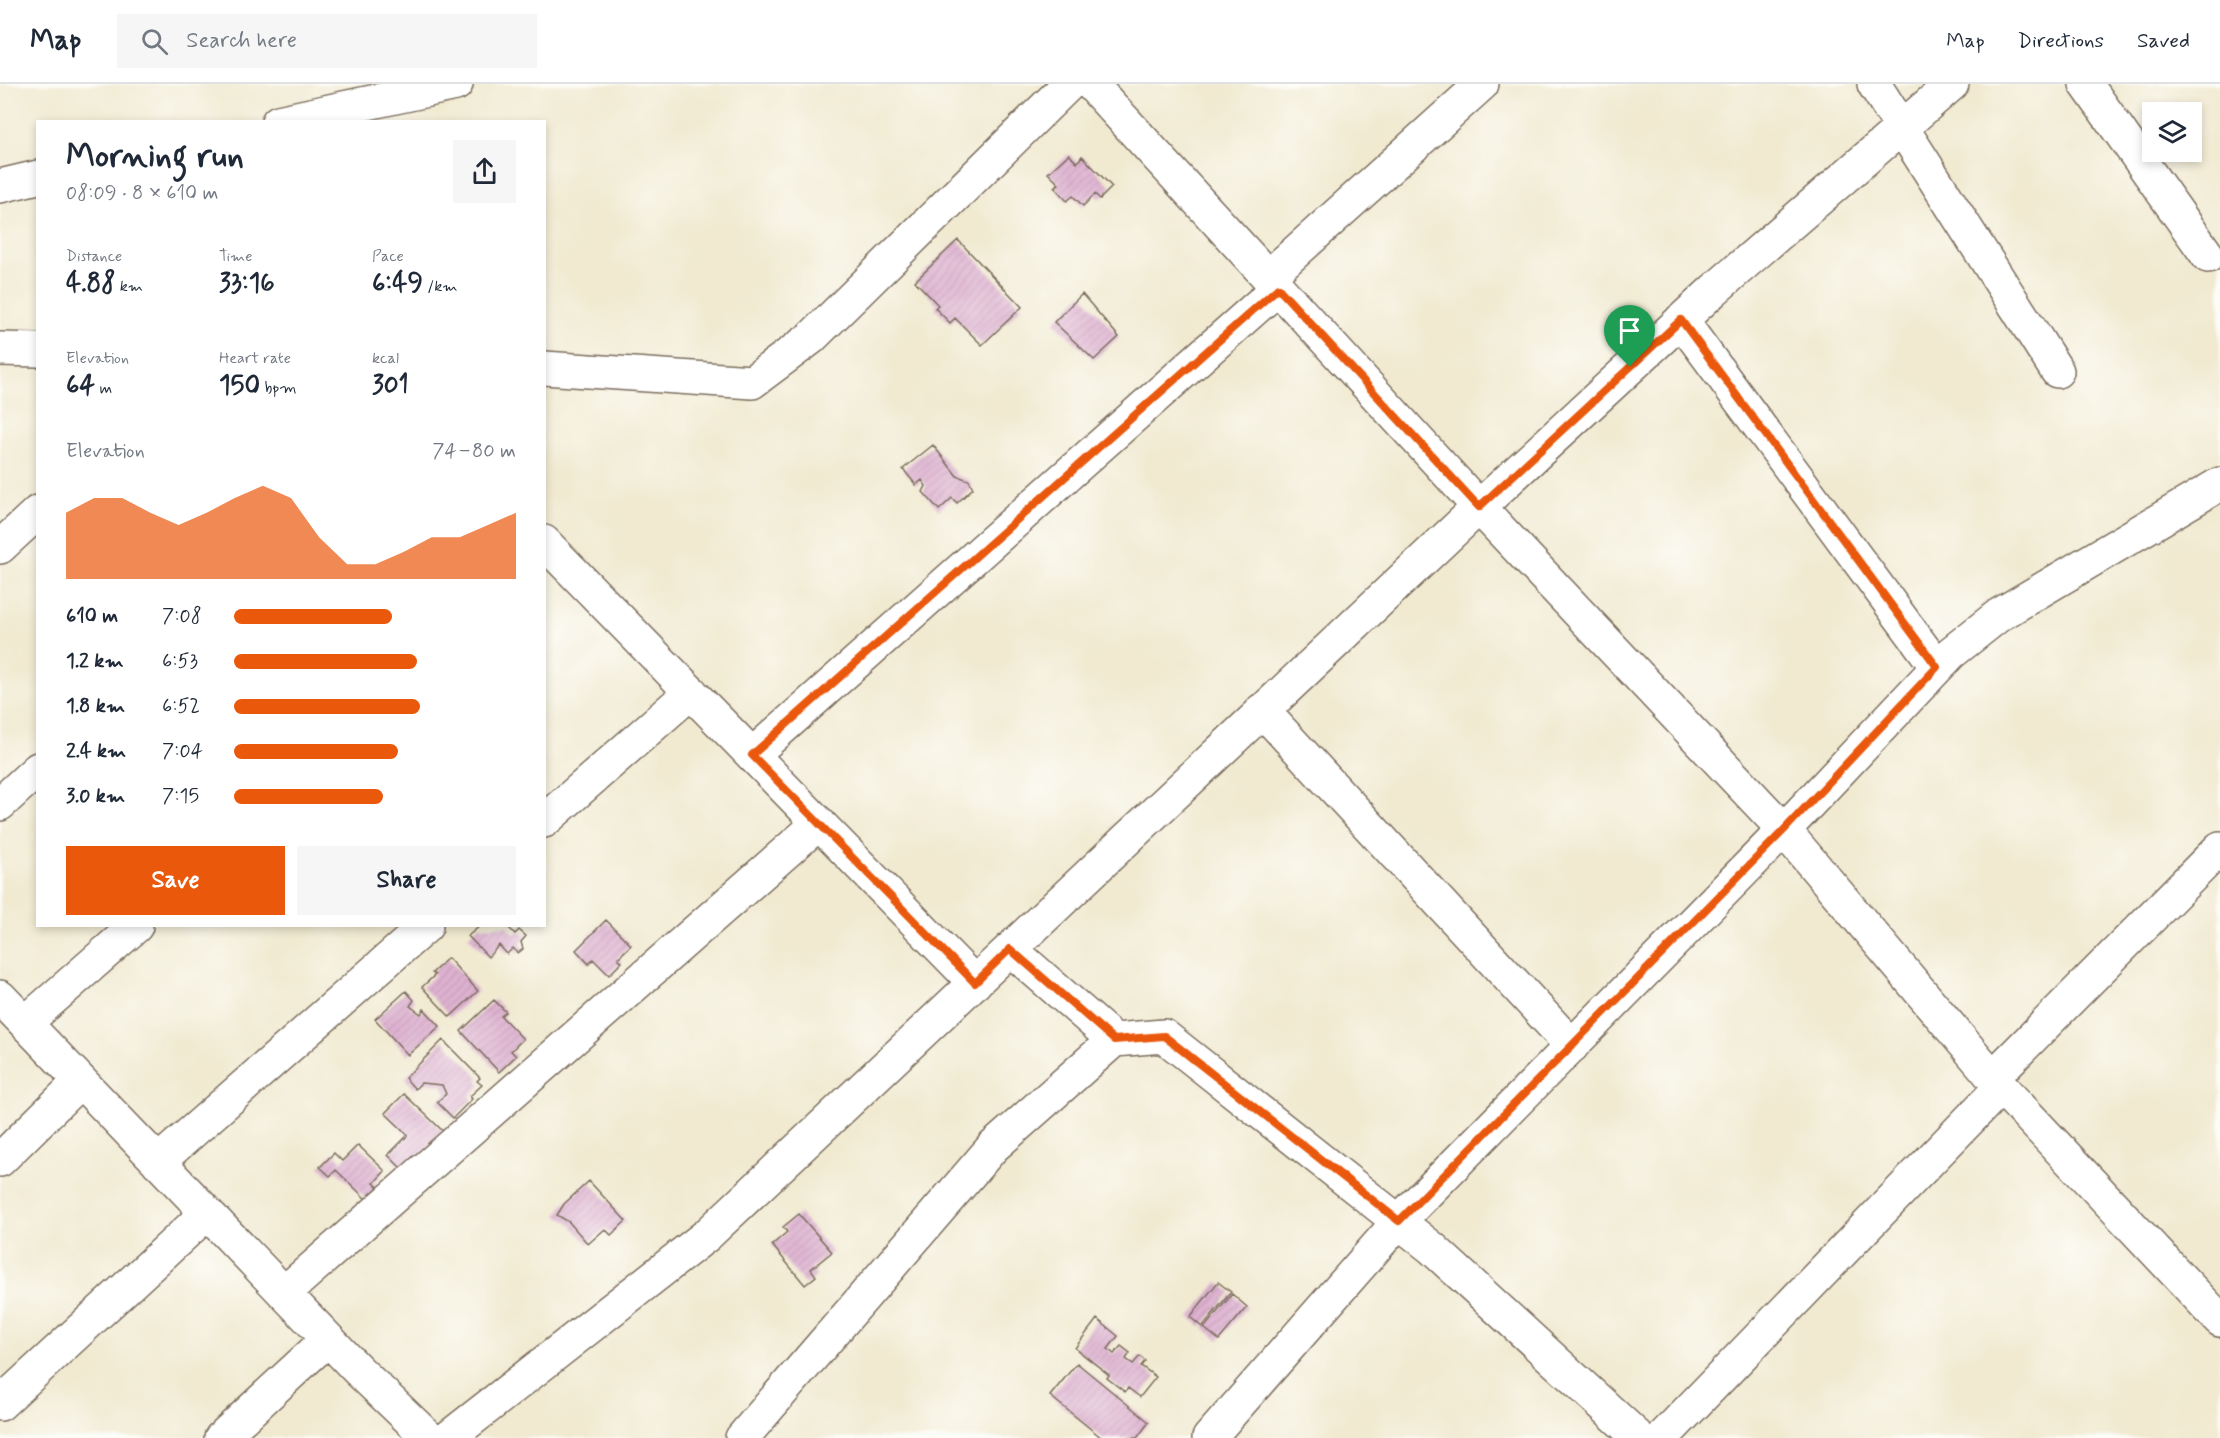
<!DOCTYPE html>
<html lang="en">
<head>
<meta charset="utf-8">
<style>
	:root { --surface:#fff; --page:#f6f6f7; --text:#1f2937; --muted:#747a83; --line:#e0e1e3; --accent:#ea580c }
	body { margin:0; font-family:Mynerve,sans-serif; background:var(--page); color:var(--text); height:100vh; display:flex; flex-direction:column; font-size:22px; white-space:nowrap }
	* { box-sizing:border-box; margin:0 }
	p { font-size:20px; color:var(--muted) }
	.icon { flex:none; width:33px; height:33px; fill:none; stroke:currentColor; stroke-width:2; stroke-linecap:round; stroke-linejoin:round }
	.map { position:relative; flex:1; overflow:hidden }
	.panel { position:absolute; left:36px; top:36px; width:510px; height:807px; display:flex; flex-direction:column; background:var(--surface); border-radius:0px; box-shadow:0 3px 9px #0003 }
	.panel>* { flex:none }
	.fabs { position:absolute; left:2142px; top:18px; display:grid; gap:12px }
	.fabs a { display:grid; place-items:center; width:60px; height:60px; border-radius:0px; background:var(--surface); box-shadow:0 3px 9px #0003; font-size:30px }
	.pin { position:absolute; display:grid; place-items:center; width:51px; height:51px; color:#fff; margin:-62px -26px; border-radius:50% 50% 50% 0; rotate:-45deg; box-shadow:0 0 6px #0007 }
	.pin .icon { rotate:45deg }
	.round { display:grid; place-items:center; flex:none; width:63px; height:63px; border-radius:0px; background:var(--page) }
	.overview { display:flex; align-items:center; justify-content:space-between; height:102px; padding:0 30px }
	h1 { font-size:33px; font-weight:700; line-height:45px }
	.figures { display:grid; grid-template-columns:repeat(3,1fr); gap:9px; height:102px; padding:6px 30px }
	.figures div { display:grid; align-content:center }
	.figures b { font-size:26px; font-weight:700 }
	.figures small { font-size:16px; font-weight:400 }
	.figures p { font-size:16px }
	.chart { height:168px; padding:12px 30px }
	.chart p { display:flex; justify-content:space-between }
	.chart svg { width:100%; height:108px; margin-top:6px; fill:var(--accent); opacity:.7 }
	.primary-button { display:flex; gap:12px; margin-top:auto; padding:12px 30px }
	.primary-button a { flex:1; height:69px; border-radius:0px; background:var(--accent); color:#fff; font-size:24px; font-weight:700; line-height:69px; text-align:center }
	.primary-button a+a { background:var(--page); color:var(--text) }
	ul { padding:0 30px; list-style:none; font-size:20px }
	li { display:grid; grid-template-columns:96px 72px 1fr; align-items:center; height:45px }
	li i { height:15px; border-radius:8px; background:var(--accent) }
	header { display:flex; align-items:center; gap:36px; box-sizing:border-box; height:84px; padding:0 30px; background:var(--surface); border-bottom:2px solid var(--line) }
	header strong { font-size:28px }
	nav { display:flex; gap:33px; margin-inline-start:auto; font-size:21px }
	.search { width:420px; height:54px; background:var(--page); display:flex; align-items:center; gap:15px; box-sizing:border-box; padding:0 21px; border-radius:0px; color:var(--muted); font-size:22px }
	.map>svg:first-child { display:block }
	.building { fill:url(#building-hatch) }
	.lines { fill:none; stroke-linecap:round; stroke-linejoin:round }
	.minor-casing { stroke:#7b6d5d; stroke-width:36 }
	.minor { stroke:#fff; stroke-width:33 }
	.route-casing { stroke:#fff; stroke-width:12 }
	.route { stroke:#ea580c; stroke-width:8 }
</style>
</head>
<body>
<header>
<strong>Map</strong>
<div class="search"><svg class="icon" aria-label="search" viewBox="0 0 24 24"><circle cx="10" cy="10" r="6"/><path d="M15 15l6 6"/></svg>Search here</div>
<nav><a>Map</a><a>Directions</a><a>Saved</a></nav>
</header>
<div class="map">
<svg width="2220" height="1354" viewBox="0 0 2220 1354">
	<defs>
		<pattern id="building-hatch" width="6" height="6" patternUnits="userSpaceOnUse" patternTransform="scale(1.5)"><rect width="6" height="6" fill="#dfb2d2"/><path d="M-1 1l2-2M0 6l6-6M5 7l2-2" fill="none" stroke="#c099b4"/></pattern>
	</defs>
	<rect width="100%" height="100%" fill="#fdfcf7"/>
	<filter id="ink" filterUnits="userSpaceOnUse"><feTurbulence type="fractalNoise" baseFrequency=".0167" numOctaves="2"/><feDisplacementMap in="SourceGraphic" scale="12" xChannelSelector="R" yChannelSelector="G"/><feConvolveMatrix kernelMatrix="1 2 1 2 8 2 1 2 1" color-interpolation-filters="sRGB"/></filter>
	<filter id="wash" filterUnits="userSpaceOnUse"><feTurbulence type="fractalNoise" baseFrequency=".008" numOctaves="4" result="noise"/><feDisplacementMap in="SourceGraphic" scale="24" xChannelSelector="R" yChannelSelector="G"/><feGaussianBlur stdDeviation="1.35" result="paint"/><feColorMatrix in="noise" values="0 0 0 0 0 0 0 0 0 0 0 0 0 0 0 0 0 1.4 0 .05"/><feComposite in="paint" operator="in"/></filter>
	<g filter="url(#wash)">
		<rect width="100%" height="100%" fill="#f1ead1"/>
		<g id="blocks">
			<!-- building -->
			<path class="building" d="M1069 70 1077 79 1082 72 1112 103 1100 115 1095 110 1083 122 1073 112 1067 117 1054 103 1059 100 1048 89Z
				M958 156 1022 223 982 261 955 234 950 239 935 224 938 221 915 197Z
				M1082 210 1119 253 1094 276 1054 238Z
				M933 361 957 392 969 396 973 404 957 419 952 414 939 426 923 408 926 402 922 396 916 401 903 385Z
				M606 836 631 861 618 874 622 878 609 891 593 875 589 880 576 866Z
				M480 842H507L515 850 519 846 526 852 521 858 523 865 518 869 513 864 507 870 499 861 488 873 468 852Z
				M448 874 478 907 450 933 422 903 435 891 432 889Z
				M406 907 414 916 410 922 421 930 424 925 440 942 408 971 375 935Z
				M494 916 506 928 501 932 523 955 511 967 516 972 499 988 461 947Z
				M443 956 480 994 477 997 482 1001 470 1012 472 1015 453 1034 437 1018 446 1010 442 1001 421 999 415 1005 405 994Z
				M404 1010 445 1049 406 1089 388 1071 408 1051 385 1029Z
				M358 1061 385 1087 374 1099 378 1103 366 1115 336 1086 330 1092 320 1083 334 1069 342 1077Z
				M589 1097 626 1137 611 1151 605 1145 588 1160 569 1138 557 1131 564 1120Z
				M799 1130 832 1168 811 1185 816 1192 805 1201 772 1161 787 1148 783 1143Z
				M1218 1198 1231 1208 1202 1243 1190 1233Z
				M1232 1210 1247 1223 1219 1256 1204 1244Z
				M1097 1235 1118 1252 1108 1265 1114 1270 1121 1262 1130 1269 1126 1275 1133 1280 1140 1272 1145 1277 1141 1282 1156 1293 1140 1313 1128 1304 1125 1308 1107 1294 1109 1291 1075 1264Z
				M1077 1279 1149 1338 1137 1354H1102L1050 1312Z"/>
		</g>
	</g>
	<g filter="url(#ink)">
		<use href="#blocks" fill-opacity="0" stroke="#7b6d5d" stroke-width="1.5"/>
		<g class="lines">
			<!-- minor casing -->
			<g class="minor-casing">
				<path id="minor" d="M1091 0 1479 423 1784 746 2001 1003 1662 1354
					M1874 0 2057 287
					M2086 0 2208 172
					M278 38 456 0
					M0 102 38 93
					M1268 193 1482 0
					M1681 236 1937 583
					M0 265 38 266
					M544 284 752 298 811 254 1069 0
					M544 458 975 899
					M0 463 38 428
					M1262 626 1572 962
					M752 671 1278 204
					M0 720 38 685
					M544 737 691 608
					M1010 865 1114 956
					M0 913 357 1285 429 1354
					M25 939 136 842
					M1993 993 2220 764
					M2001 1003 2220 1236
					M0 1076 80 997
					M158 1078 426 842
					M284 1209 819 739
					M0 1320 207 1129
					M221 1354 328 1255
					M448 1354 707 1151 1479 423 1714 206 1952 0
					M742 1354 993 1063 1114 956 1164 952 1432 1164 1639 1354
					M1209 1354 1399 1137 1784 746 1951 569 1999 531 2220 400"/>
			</g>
			<!-- minor -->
			<use href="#minor" class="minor"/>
		</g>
	</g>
	<g class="lines" filter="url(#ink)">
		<!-- route casing -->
		<g class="route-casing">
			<path id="route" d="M1278 204 1479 423 1681 236 1937 583 1784 746 1399 1137 1164 952 1114 956 1010 865 975 899 752 671Z"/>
		</g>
		<!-- route -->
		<use href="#route" class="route"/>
	</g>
</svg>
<div class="fabs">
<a><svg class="icon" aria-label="layers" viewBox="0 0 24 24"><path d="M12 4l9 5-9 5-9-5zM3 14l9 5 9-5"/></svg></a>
</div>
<div class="pin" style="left:1630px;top:283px;background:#1e9e55"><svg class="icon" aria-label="arrive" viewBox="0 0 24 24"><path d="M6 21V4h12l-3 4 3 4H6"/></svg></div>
<section class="panel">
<div class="overview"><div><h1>Morning run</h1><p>08:09 · 8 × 610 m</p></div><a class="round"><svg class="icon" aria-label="share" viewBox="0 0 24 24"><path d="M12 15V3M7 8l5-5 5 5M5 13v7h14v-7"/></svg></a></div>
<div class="figures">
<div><p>Distance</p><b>4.88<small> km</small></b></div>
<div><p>Time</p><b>33:16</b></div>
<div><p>Pace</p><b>6:49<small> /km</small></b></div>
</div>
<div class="figures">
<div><p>Elevation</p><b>64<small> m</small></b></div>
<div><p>Heart rate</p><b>150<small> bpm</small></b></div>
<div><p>kcal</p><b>301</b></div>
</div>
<div class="chart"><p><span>Elevation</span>74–80 m</p>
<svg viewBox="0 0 160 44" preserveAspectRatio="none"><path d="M0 44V17L10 11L20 11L30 17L40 22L50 17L60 11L70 6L80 11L90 27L100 38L110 38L120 33L130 27L140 27L150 22L160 17V44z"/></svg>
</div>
<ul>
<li><b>610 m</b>7:08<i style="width:56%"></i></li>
<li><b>1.2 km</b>6:53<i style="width:65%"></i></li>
<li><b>1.8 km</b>6:52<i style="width:66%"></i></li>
<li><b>2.4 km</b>7:04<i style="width:58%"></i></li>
<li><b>3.0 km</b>7:15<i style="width:53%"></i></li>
</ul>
<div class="primary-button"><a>Save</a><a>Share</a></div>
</section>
</div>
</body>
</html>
